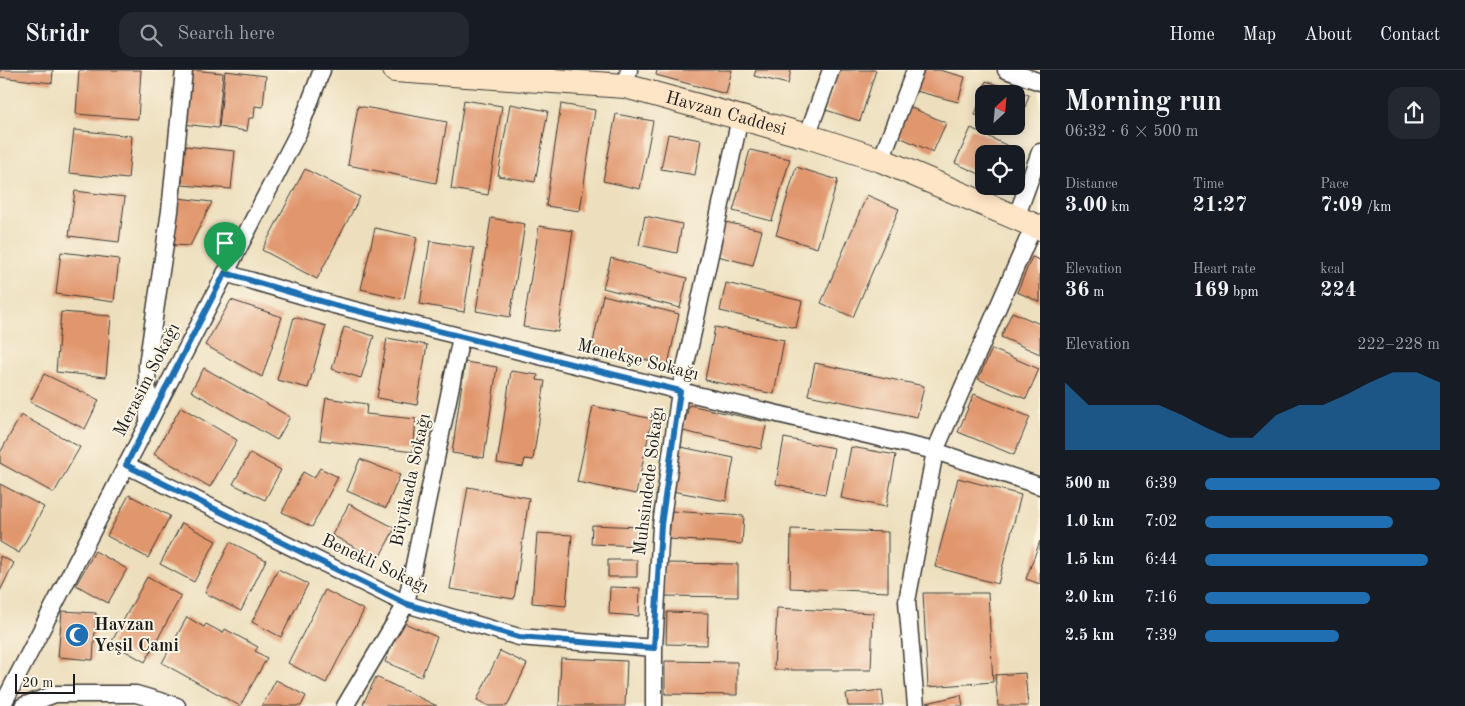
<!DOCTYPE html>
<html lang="en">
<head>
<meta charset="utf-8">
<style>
	:root { --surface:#171b24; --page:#242831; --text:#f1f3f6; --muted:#9ea1a6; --line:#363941; --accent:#1f6fb2 }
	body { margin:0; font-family:"Old Standard TT",serif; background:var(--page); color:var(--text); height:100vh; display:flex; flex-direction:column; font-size:19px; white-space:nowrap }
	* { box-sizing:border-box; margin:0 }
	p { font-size:16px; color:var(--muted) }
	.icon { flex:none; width:28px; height:28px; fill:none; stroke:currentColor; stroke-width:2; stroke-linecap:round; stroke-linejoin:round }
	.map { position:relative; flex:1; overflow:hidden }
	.drawer { display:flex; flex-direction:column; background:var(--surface); width:425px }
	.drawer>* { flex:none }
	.needle { width:32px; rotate:26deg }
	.tools { position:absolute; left:975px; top:15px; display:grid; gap:10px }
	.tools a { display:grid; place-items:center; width:50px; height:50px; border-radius:10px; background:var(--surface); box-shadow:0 2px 12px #0003; font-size:25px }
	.scale { position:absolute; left:15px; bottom:12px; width:60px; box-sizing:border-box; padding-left:5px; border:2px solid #1c1c1c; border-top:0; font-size:14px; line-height:18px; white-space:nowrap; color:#1c1c1c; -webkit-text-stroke:4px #fcf5e5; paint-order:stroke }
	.pin { position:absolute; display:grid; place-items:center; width:42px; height:42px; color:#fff; margin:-51px -21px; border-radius:50% 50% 50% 0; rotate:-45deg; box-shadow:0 0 5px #0007 }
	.pin .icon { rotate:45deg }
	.round { display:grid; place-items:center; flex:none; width:52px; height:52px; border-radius:15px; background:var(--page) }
	.summary { display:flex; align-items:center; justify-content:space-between; height:85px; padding:0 25px }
	h1 { font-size:28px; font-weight:600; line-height:38px }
	.stats { display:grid; grid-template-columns:repeat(3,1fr); gap:8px; height:85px; padding:5px 25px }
	.stats div { display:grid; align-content:center }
	.stats b { font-size:21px; font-weight:600 }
	.stats small { font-size:14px; font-weight:400 }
	.stats p { font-size:14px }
	.chart { height:140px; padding:10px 25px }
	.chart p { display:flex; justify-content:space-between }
	.chart svg { width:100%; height:90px; margin-top:5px; fill:var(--accent); opacity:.7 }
	ul { padding:0 25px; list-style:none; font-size:16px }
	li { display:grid; grid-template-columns:80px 60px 1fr; align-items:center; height:38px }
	li i { height:12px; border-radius:6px; background:var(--accent) }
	header { display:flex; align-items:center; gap:30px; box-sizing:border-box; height:70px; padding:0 25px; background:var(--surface); border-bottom:1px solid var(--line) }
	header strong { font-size:24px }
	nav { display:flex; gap:28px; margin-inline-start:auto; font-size:18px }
	.search { width:350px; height:45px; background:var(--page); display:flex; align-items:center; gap:12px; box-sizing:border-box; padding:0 18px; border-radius:15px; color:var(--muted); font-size:19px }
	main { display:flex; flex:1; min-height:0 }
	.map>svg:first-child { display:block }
	.building { fill:#e1976e }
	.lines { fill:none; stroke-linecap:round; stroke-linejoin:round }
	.street-casing { stroke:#3b3934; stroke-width:19 }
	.secondary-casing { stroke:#3b3934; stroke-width:26 }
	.street { stroke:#fff; stroke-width:16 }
	.secondary { stroke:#fee5c5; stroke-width:24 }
	.route-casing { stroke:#fff; stroke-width:10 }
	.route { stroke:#1f6fb2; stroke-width:6 }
	.labels { text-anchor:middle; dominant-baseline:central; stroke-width:4; stroke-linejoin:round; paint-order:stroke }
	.street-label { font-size:18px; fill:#1c1c1c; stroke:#fcf5e5 }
	.poi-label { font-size:18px; font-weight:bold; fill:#1c1c1c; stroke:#fcf5e5; text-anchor:start }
</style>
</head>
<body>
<header>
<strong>Stridr</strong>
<div class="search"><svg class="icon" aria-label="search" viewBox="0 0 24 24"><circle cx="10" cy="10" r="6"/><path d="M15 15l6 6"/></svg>Search here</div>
<nav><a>Home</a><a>Map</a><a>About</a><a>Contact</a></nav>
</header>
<main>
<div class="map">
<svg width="1040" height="636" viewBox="0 0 1040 636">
	<rect width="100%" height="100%" fill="#fcf5e5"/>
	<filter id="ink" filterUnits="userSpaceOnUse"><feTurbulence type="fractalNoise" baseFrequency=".02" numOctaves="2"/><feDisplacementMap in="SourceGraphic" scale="10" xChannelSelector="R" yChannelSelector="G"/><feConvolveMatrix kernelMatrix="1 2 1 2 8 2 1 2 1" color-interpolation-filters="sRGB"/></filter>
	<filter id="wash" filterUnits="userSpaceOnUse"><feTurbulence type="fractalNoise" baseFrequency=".0096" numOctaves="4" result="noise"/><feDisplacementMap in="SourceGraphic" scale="20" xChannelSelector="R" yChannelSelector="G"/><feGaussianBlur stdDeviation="1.12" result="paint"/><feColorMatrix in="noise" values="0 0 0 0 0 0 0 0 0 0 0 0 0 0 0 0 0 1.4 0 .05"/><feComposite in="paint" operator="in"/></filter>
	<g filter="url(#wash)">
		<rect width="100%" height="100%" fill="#eddfbd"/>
		<g id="blocks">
			<!-- building -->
			<path class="building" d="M0 0H53L52 13 0 7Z
				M79 0H141L138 49 76 44Z
				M192 0 223 3 218 58 183 54Z
				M657 0H732L726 24 656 5Z
				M756 0H791L788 14 754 6Z
				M839 0H876L860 51 826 40Z
				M917 0H939L965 7 958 32 912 20Z
				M225 1 266 6 263 37 255 36 254 48H249L247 61 219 57Z
				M986 11 1029 25 1018 58 1016 57V24H984V47L975 45Z
				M464 30 502 36 488 125 451 119Z
				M510 34 548 41 535 112 498 106Z
				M561 34 595 40 580 141 546 136Z
				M358 36 447 52 436 113 348 95Z
				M910 37 946 53 933 82 897 66Z
				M616 44 653 51 640 119 603 111Z
				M971 58 1012 78 1009 84H984V106L955 93Z
				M74 60 132 66 128 109 69 103Z
				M668 64 701 70 695 105 661 99Z
				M185 76 235 81 231 119 182 115Z
				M750 80 790 89 772 151 733 141Z
				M796 97 838 110 817 178 776 165Z
				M305 99 360 127 317 209 262 180Z
				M75 121 125 127 119 172 69 166Z
				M867 125 899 139 853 247 821 233Z
				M178 128 212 132 190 176 174 175Z
				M645 146 682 154 677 183 639 175Z
				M491 148 525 154 510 247 476 241Z
				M725 152 762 160 753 195 717 186Z
				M539 156 573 161 558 262 523 257Z
				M375 158 417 167 404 229 361 219Z
				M430 171 474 178 464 242 420 234Z
				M61 182 119 189 114 232 56 224Z
				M1032 187 1040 190V232L1017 222Z
				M611 188 687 208 680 238 603 218Z
				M726 213 802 231 796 258 720 241Z
				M603 225 679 244 668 295 592 277Z
				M231 230 282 247 262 307 205 275Z
				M61 242 111 246 106 307 56 302Z
				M1012 242 1040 254V284L1001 267Z
				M294 247 326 256 308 318 277 310Z
				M344 257 374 266 361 308 332 299Z
				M715 257 784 270 774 324 705 310Z
				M387 268 427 275 417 335 377 328Z
				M992 279 1039 299 1026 329 978 309Z
				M465 292 497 297 484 388 452 383Z
				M815 293 924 316 917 347 808 325Z
				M204 298 290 347 277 370 191 321Z
				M511 301 538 305 537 310 545 311 533 390 525 389 523 397 497 393Z
				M44 304 99 330 85 359 30 332Z
				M974 324 1030 347 1014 385 958 362Z
				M326 328 367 334 366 344 416 349 413 382 320 370Z
				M689 335 767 352 761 379 683 361Z
				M593 336 652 349 636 424 577 412Z
				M181 337 237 370 210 417 154 384Z
				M21 345 80 377 54 423 0 393V383Z
				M784 368 834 378 825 424 776 414Z
				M681 377 734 388 726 431 672 421Z
				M851 377 896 385 886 437 841 428Z
				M250 383 281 400 265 430 233 414Z
				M360 389 400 405 386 438 347 421Z
				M320 398 338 407 312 457 282 442 303 402 314 408Z
				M958 408 1021 425 998 514 935 497Z
				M0 414 44 437 19 483 0 472Z
				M468 417 529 428 514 529 450 519Z
				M129 425 170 446 148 488 107 466Z
				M349 434 395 458 378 490 332 465Z
				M671 441 744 446 742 474 669 469Z
				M182 453 216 471 194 512 160 494Z
				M592 455 642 457 641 476 591 474Z
				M791 459 888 462V522L790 518Z
				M537 463 572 465 566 536 532 533Z
				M1040 471V514L1026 509Z
				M230 472 266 490 241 541 205 523Z
				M95 481 127 499 108 533 76 515Z
				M0 486 14 493 0 521Z
				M608 490H637V507H608Z
				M664 493 738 494V527L664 526Z
				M278 499 308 514 281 567 252 552Z
				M147 507 181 526 145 592 111 573Z
				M610 517 640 518 639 546 609 544Z
				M325 520 364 540 326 613 288 593Z
				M923 523H988L993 612 928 617Z
				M777 538 873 543 871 600H774Z
				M62 541 96 543 93 590 58 587Z
				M667 542 708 543 707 575 666 574Z
				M187 547 204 557 206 554 223 563 225 559 258 577 255 581 267 588 240 636 162 593Z
				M402 552 437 567 421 607 385 592Z
				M500 581 527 594 507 636H489L477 630Z
				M561 588 627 591 625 636H559Z
				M665 591 737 592V625L665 624Z
				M1025 603 1028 636H998L995 605Z
				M376 607 437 636H367L363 634Z
				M276 610 306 626 301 636H262Z
				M882 620 884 636H848L846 624Z
				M961 625 963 636H927V633Z"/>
		</g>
	</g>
	<g filter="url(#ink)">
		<use href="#blocks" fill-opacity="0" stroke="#3b3934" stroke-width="1"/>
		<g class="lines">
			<!-- street casing -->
			<g class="street-casing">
				<path id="street" d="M1006 0 1040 12
					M625 16 629 0
					M807 66 831 0
					M881 90 915 0
					M1016 148 1040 82
					M225 203 334 235 680 321 935 381 1040 416
					M148 350 147 295 170 141 184 0
					M126 395 406 534 519 567 654 578
					M2 636 298 63 322 0
					M23 636 55 624H136L177 636
					M345 636 406 534 461 267
					M654 636V578L661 455 680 321 740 48
					M916 636 907 531 935 381 1034 155"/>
			</g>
			<!-- secondary casing -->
			<g class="secondary-casing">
				<g id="secondary">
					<path id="s1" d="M395 0 625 16 807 66 881 90 1040 158"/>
				</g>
			</g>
			<!-- street -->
			<use href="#street" class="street"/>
			<!-- secondary -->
			<use href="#secondary" class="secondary"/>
		</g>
	</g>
	<g class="lines" filter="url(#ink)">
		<!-- route casing -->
		<g class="route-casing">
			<path id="route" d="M225 203 334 235 680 321 661 455 654 578 519 567 406 534 126 395Z"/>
		</g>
		<!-- route -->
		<use href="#route" class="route"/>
	</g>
	<!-- icons -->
	<defs>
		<g id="mosque-disc" transform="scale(1.25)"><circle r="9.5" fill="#1f6fb2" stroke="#fcf5e5"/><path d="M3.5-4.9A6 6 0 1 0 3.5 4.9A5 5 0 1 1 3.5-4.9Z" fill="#fff"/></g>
	</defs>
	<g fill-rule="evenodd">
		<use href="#mosque-disc" x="77" y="565"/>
	</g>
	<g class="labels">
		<!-- street labels -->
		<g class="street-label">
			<text stroke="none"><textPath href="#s1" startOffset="335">Havzan Caddesi</textPath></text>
			<text transform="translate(638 290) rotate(14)">Menekşe Sokağı</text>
			<text transform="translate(147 310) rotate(-63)">Merasim Sokağı</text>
			<text transform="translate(411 410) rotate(-78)">Büyükada Sokağı</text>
			<text transform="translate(649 411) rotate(-83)">Muhsindede Sokağı</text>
			<text transform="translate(375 494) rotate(25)">Benekli Sokağı</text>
		</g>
		<!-- poi labels -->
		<g class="poi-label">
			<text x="94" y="555">Havzan<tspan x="94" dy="21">Yeşil Cami</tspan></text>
		</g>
	</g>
</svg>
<div class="tools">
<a><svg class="needle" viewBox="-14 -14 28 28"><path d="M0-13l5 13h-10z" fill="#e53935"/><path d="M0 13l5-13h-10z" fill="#9ea1a6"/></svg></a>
<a><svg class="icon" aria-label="locate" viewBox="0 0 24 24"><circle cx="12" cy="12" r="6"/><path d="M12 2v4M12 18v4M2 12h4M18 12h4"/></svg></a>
</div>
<div class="scale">20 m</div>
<div class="pin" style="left:225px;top:203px;background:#1e9e55"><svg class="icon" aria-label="arrive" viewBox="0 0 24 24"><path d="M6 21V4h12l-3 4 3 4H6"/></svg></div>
</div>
<section class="drawer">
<div class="summary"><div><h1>Morning run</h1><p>06:32 · 6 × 500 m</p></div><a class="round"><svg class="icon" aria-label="share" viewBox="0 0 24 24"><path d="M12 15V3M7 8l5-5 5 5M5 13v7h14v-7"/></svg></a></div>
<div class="stats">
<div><p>Distance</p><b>3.00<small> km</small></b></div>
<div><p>Time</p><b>21:27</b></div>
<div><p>Pace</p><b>7:09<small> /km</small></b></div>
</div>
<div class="stats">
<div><p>Elevation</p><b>36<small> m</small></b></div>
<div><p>Heart rate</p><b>169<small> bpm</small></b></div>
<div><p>kcal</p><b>224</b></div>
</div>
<div class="chart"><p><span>Elevation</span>222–228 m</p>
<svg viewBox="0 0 160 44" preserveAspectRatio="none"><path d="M0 44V11L10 22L20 22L30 22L40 22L50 27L60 33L70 38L80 38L90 27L100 22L110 22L120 17L130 11L140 6L150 6L160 11V44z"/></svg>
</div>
<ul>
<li><b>500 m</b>6:39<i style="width:100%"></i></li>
<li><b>1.0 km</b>7:02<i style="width:80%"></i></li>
<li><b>1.5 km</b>6:44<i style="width:95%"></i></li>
<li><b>2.0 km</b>7:16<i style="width:70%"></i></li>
<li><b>2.5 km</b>7:39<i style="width:57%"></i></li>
</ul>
</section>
</main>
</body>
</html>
